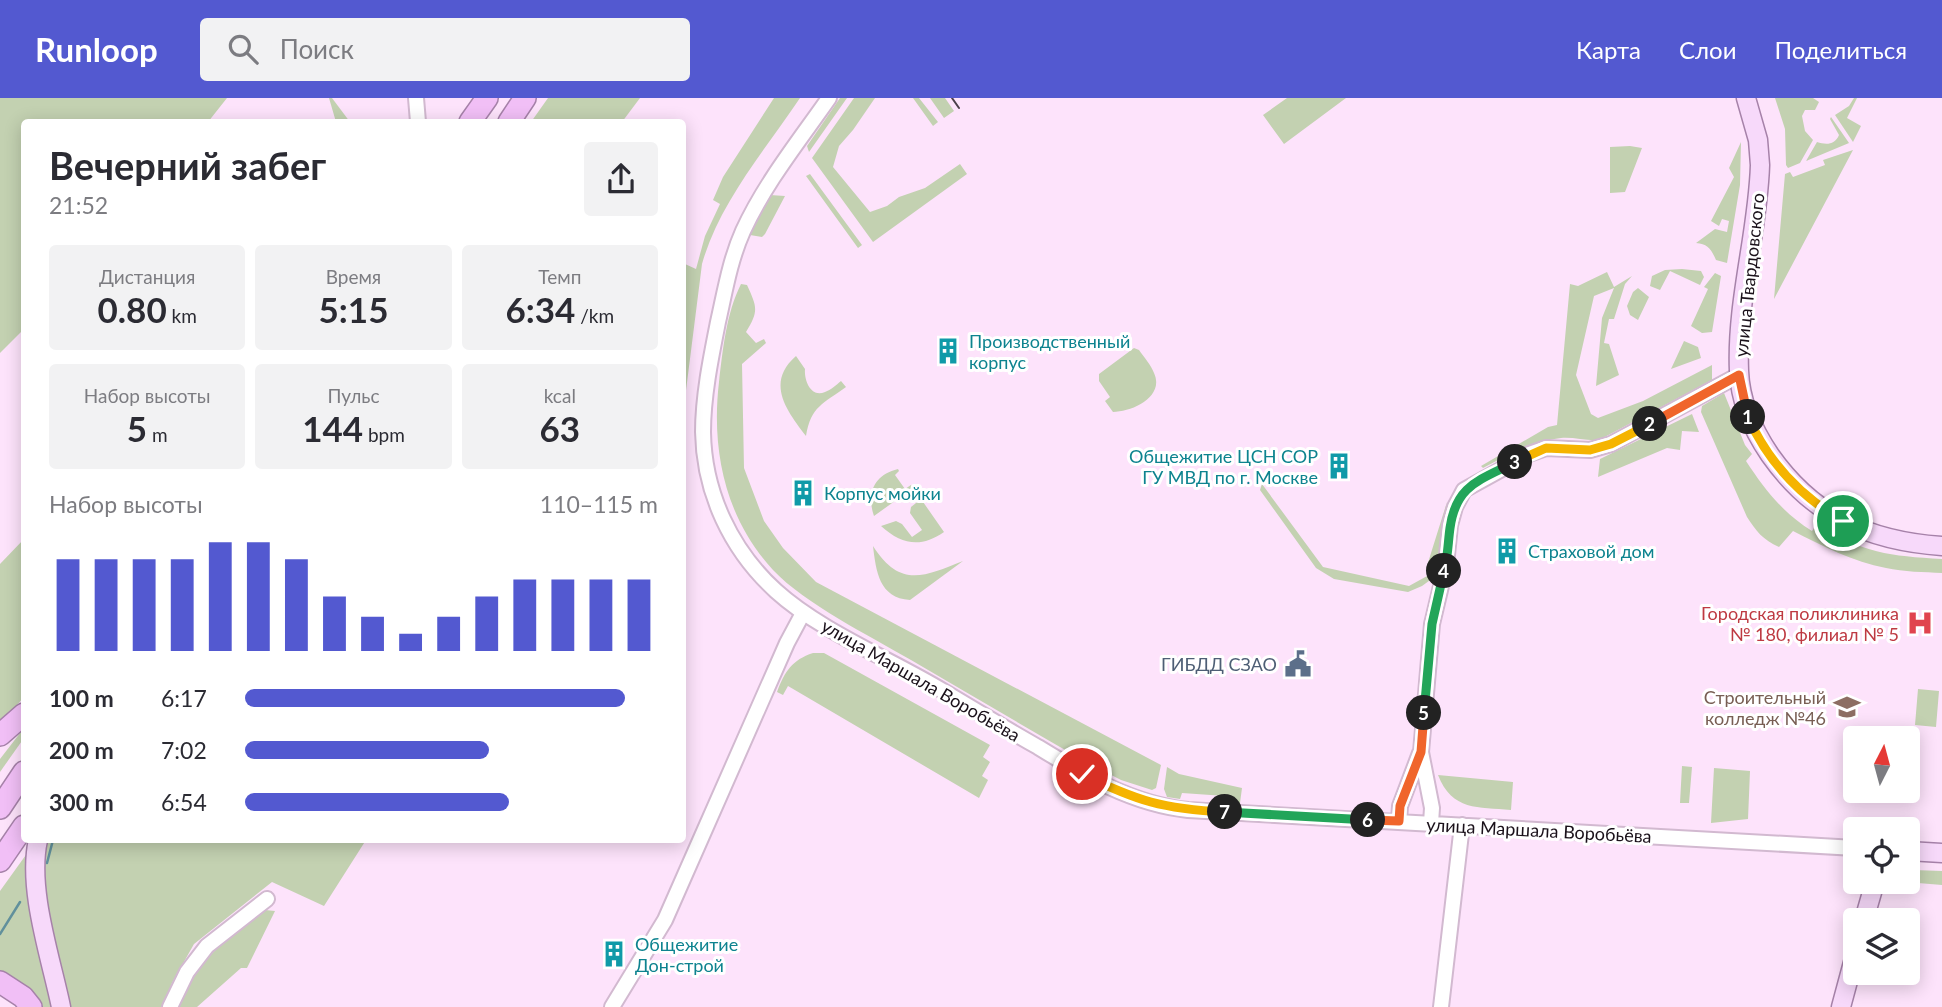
<!DOCTYPE html>
<html lang="ru">
<head>
<meta charset="utf-8">
<style>
	:root { --surface:#fff; --page:#f2f2f3; --text:#2b2b33; --muted:#7c7c81; --accent:#5359d0 }
	body { margin:0; font-family:Lato,sans-serif; background:var(--page); color:var(--text); height:100vh; display:flex; flex-direction:column; font-size:26px; white-space:nowrap }
	* { box-sizing:border-box; margin:0 }
	p { font-size:23px; color:var(--muted) }
	.icon { flex:none; width:38px; height:38px; fill:none; stroke:currentColor; stroke-width:2; stroke-linecap:round; stroke-linejoin:round }
	.map { position:relative; flex:1; overflow:hidden }
	.sheet { position:absolute; left:21px; top:21px; width:665px; height:724px; display:flex; flex-direction:column; background:var(--surface); border-radius:7px; box-shadow:0 4px 18px #0003 }
	.sheet>* { flex:none }
	.needle { width:46px; rotate:6deg }
	.tools { position:absolute; left:1843px; top:628px; display:grid; gap:14px }
	.tools a { display:grid; place-items:center; width:77px; height:77px; border-radius:7px; background:var(--surface); box-shadow:0 4px 18px #0003; font-size:35px }
	.pin { position:absolute; display:grid; place-items:center; width:60px; height:60px; color:#fff; margin:-30px; border:4px solid #fff; border-radius:50%; box-shadow:0 2px 7px #0007 }
	.km { position:absolute; width:35px; height:35px; margin:-18px; border-radius:50%; background:#222; color:#fff; font-size:19px; line-height:35px; text-align:center }
	.round { display:grid; place-items:center; flex:none; width:74px; height:74px; border-radius:7px; background:var(--page) }
	.head { display:flex; align-items:center; justify-content:space-between; height:119px; padding:0 28px }
	h1 { font-size:38px; font-weight:700; line-height:52px }
	.metrics { display:grid; grid-template-columns:repeat(3,1fr); gap:10px; height:119px; padding:7px 28px }
	.metrics div { display:grid; align-content:center; border-radius:7px; background:var(--page); text-align:center }
	.metrics b { font-size:35px; font-weight:700 }
	.metrics small { font-size:19px; font-weight:400 }
	.metrics p { font-size:19px }
	.chart { height:196px; padding:14px 28px }
	.chart p { display:flex; justify-content:space-between }
	.chart svg { width:100%; height:126px; margin-top:7px; stroke:var(--accent); stroke-width:6 }
	ul { padding:0 28px; list-style:none; font-size:23px }
	li { display:grid; grid-template-columns:112px 84px 1fr; align-items:center; height:52px }
	li i { height:18px; border-radius:9px; background:var(--accent) }
	header { display:flex; align-items:center; gap:42px; box-sizing:border-box; height:98px; padding:0 35px; background:var(--accent); color:#fff }
	header strong { font-size:33px }
	nav { display:flex; gap:38px; margin-inline-start:auto; font-size:24px }
	.search { width:490px; height:63px; background:var(--page); display:flex; align-items:center; gap:18px; box-sizing:border-box; padding:0 24px; border-radius:7px; color:var(--muted); font-size:26px }
	.map>svg:first-child { display:block }
	.green { fill:#c3d1b1 }
	.lines { fill:none; stroke-linecap:round; stroke-linejoin:round }
	.stream { stroke:#61909c; stroke-width:2.5 }
	.minor-casing { stroke:#d2b9d0; stroke-width:18 }
	.major-casing { stroke:#a682a9; stroke-width:21 }
	.highway-casing { stroke:#a682a9; stroke-width:24 }
	.minor { stroke:#fff; stroke-width:14 }
	.major { stroke:#f7d9fa; stroke-width:18 }
	.highway { stroke:#f1bff6; stroke-width:21 }
	.tram { stroke:#4c3f4b; stroke-width:2 }
	.split-1-casing { stroke:#fff; stroke-width:14 }
	.split-2-casing { stroke:#fff; stroke-width:14 }
	.split-3-casing { stroke:#fff; stroke-width:14 }
	.split-4-casing { stroke:#fff; stroke-width:14 }
	.split-5-casing { stroke:#fff; stroke-width:14 }
	.split-6-casing { stroke:#fff; stroke-width:14 }
	.split-7-casing { stroke:#fff; stroke-width:14 }
	.split-8-casing { stroke:#fff; stroke-width:14 }
	.split-1 { stroke:#f5b400; stroke-width:9 }
	.split-2 { stroke:#f0652b; stroke-width:9 }
	.split-3 { stroke:#f5b400; stroke-width:9 }
	.split-4 { stroke:#22a559; stroke-width:9 }
	.split-5 { stroke:#22a559; stroke-width:9 }
	.split-6 { stroke:#f0652b; stroke-width:9 }
	.split-7 { stroke:#22a559; stroke-width:9 }
	.split-8 { stroke:#f5b400; stroke-width:9 }
	.labels { text-anchor:middle; dominant-baseline:central; stroke-width:6; stroke-linejoin:round; paint-order:stroke }
	.street-label { font-size:18px; fill:#1a111a; stroke:#fff }
	.culture-label { font-size:18px; fill:#0d838f; stroke:#fff; text-anchor:start }
	.health-label { font-size:18px; fill:#be3a42; stroke:#fff; text-anchor:end }
	.service-label { font-size:18px; fill:#4e5e75; stroke:#fff; text-anchor:end }
	.education-label { font-size:18px; fill:#785e54; stroke:#fff; text-anchor:end }
</style>
</head>
<body>
<header>
<strong>Runloop</strong>
<div class="search"><svg class="icon" aria-label="search" viewBox="0 0 24 24"><circle cx="10" cy="10" r="6"/><path d="M15 15l6 6"/></svg>Поиск</div>
<nav><a>Карта</a><a>Слои</a><a>Поделиться</a></nav>
</header>
<div class="map">
<svg width="1942" height="909" viewBox="0 0 1942 909">
	<rect width="100%" height="100%" fill="#fde3fb"/>
	<!-- green -->
	<path class="green" d="M0 0H227L208 24H24V231L0 255Z
		M329 0H332L350 24H336Z
		M548 0H640L622 24H531Z
		M774 0H800C765 52 719 105 702 166L683 316 682 184 685 166 696 171 705 138 720 106 713 102 723 79Z
		M840 0H847L809 54 807 48Z
		M854 0H875L853 32 839 48 833 69 870 114 887 108 899 99 925 90 960 66 967 76 873 144 812 60Z
		M913 0H919L938 24 933 28Z
		M930 0H945L954 13 944 20Z
		M1287 0H1346L1284 46 1263 17Z
		M1775 0H1813L1819 4 1815 12H1805L1802 18 1805 33 1813 42 1800 65 1788 70 1786 67 1785 31Z
		M1854 0H1857L1847 20 1861 28 1853 44 1835 17 1849 8Z
		M1831 19 1849 45 1806 63 1817 44C1826 47 1835 47 1839 37L1830 21Z
		M1741 44 1740 87 1727 165 1716 162C1711 151 1708 146 1696 145L1715 131 1727 134 1729 123 1722 121 1719 128 1711 123 1734 79 1729 70Z
		M1630 48 1642 50 1625 94 1610 95V49Z
		M1853 52 1774 201 1785 76 1790 74 1793 79 1825 67 1823 62Z
		M810 76 862 147 858 150 806 78Z
		M770 97 785 98 765 136 762 139 750 137Z
		M1682 171 1701 173 1704 179 1700 187 1670 173 1660 192 1650 188 1652 178 1665 172Z
		M1607 174 1614 189 1632 178 1625 186 1614 221H1609L1604 245 1609 246 1619 277 1596 288 1602 220 1614 190 1594 198 1576 277 1591 316 1598 320 1643 303 1712 267V282L1599 342C1586 343 1574 339 1561 340 1532 343 1509 357 1483 370L1481 368 1548 329 1557 327 1570 186 1578 188Z
		M1715 175 1721 178 1712 234 1702 235 1691 228 1708 191 1704 189Z
		M741 186 747 187C757 209 759 213 746 234L756 245 764 241 766 245 742 266 744 370 764 423 783 450 816 484 1161 667 1156 690 1152 692 1121 682 1086 664C1027 630 969 596 911 562 870 538 805 506 773 472 725 420 711 352 719 284 723 251 726 216 741 186Z
		M1638 190 1649 199 1638 222 1630 217 1627 208 1633 194Z
		M1684 243 1698 249 1701 260 1671 271Z
		M1134 250 1139 252C1144 259 1151 267 1154 275 1165 299 1132 314 1113 314L1105 303 1110 299 1099 283V276Z
		M796 258 805 271C804 283 811 300 825 294 831 292 836 287 841 283L846 289C823 306 811 308 806 338 787 313 765 285 796 258Z
		M1724 295 1745 347 1752 356 1746 363C1765 392 1783 415 1812 433L1817 426C1862 455 1890 458 1942 461V475C1924 474 1904 474 1886 470 1853 464 1823 448 1793 433L1779 449C1763 442 1756 433 1747 419L1701 314 1702 308Z
		M1692 316 1699 334 1682 333 1680 352 1667 350 1598 379 1600 361Z
		M898 371 899 373 895 377 905 391 911 387 913 390 874 418C866 395 874 377 898 371Z
		M1262 386 1323 469 1409 488 1438 472 1433 480 1422 488 1408 494 1334 481 1316 470 1260 392Z
		M921 401 944 434C921 450 902 447 881 428L896 423 902 426 912 439 922 432 910 415 911 409Z
		M1447 404 1438 463 1426 471Z
		M24 441V599L0 626V466Z
		M873 448C900 490 923 479 963 463L910 502C879 500 876 473 873 448Z
		M813 555H824L990 647 983 659 990 664 982 678 988 682 979 700 788 588 783 597 777 594C785 573 792 562 813 555Z
		M1918 591 1939 593 1936 629 1915 627Z
		M24 630V640L0 674V661Z
		M1682 668 1692 669 1689 705H1680Z
		M1167 669 1179 676 1242 690 1240 705 1230 706 1225 698 1182 695 1180 701 1167 699 1164 691Z
		M1714 670 1750 673 1748 721 1711 725Z
		M1438 677 1513 684 1511 712C1478 709 1452 713 1438 677Z
		M44 742H366L324 808 272 784 194 846 172 885 162 909H67L44 801Z
		M28 754 56 909H37L0 878V793Z
		M1913 772 1942 773V787L1906 784 1908 775Z
		M265 812 275 813 247 870H241L197 909H177C199 861 224 841 265 812Z"/>
	<g class="lines">
		<!-- stream -->
		<path class="stream" d="M47 765 53 742
			M0 836 20 804"/>
		<!-- minor casing -->
		<g class="minor-casing">
			<path id="minor" d="M416 0 418 24
				M829 0C799 43 765 85 743 133 730 162 725 193 718 224 711 259 703 298 703 334 704 395 731 452 776 493 820 533 890 561 943 593 975 612 1006 631 1038 649 1085 678 1132 706 1188 712L1855 750
				M1399 723 1400 708 1420 655
				M1431 725 1432 710 1421 654 1432 526 1446 467 1450 427 1455 409 1464 392 1529 356 1546 350 1590 352 1611 346 1739 277
				M170 909 187 874 207 848 267 801
				M612 909 665 822 787 545 803 515
				M1441 909 1462 727"/>
		</g>
		<!-- major casing -->
		<g class="major-casing">
			<path id="major" d="M1746 0 1758 42 1760 67C1758 135 1736 204 1739 273 1740 304 1753 332 1770 357 1813 418 1868 443 1942 448
				M38 742C27 791 51 860 61 909
				M1908 753 1942 755
				M1864 822 1875 784
				M1841 909 1855 857"/>
		</g>
		<!-- highway casing -->
		<g class="highway-casing">
			<path id="highway" d="M470 24 487 0
				M509 24 525 0
				M0 637 24 616
				M0 710 24 674
				M0 763 24 728
				M0 884 23 899 31 909"/>
		</g>
		<!-- minor -->
		<use href="#minor" class="minor"/>
		<!-- major -->
		<use href="#major" class="major"/>
		<!-- highway -->
		<use href="#highway" class="highway"/>
		<!-- tram -->
		<path class="tram" d="M952 0 959 10"/>
	</g>
	<g class="lines">
		<!-- split-1 casing -->
		<g class="split-1-casing">
			<path id="split-1" d="M1748 319C1768 364 1800 398 1843 423"/>
		</g>
		<!-- split-2 casing -->
		<g class="split-2-casing">
			<path id="split-2" d="M1650 326 1739 277 1748 319"/>
		</g>
		<!-- split-3 casing -->
		<g class="split-3-casing">
			<path id="split-3" d="M1515 364 1546 350 1590 352 1611 346 1650 326"/>
		</g>
		<!-- split-4 casing -->
		<g class="split-4-casing">
			<path id="split-4" d="M1444 473C1448 459 1448 444 1450 430 1456 386 1481 382 1515 364"/>
		</g>
		<!-- split-5 casing -->
		<g class="split-5-casing">
			<path id="split-5" d="M1424 615 1432 526 1444 473"/>
		</g>
		<!-- split-6 casing -->
		<g class="split-6-casing">
			<path id="split-6" d="M1368 722 1399 723 1400 708 1421 654 1424 615"/>
		</g>
		<!-- split-7 casing -->
		<g class="split-7-casing">
			<path id="split-7" d="M1225 714 1368 722"/>
		</g>
		<!-- split-8 casing -->
		<g class="split-8-casing">
			<path id="split-8" d="M1082 676C1137 703 1163 711 1225 714"/>
		</g>
		<!-- split-1 -->
		<use href="#split-1" class="split-1"/>
		<!-- split-2 -->
		<use href="#split-2" class="split-2"/>
		<!-- split-3 -->
		<use href="#split-3" class="split-3"/>
		<!-- split-4 -->
		<use href="#split-4" class="split-4"/>
		<!-- split-5 -->
		<use href="#split-5" class="split-5"/>
		<!-- split-6 -->
		<use href="#split-6" class="split-6"/>
		<!-- split-7 -->
		<use href="#split-7" class="split-7"/>
		<!-- split-8 -->
		<use href="#split-8" class="split-8"/>
	</g>
	<!-- icons -->
	<defs>
		<g id="building-bare" transform="scale(2.1)"><path d="M-4-6H4V6H1V3H-1V6H-4ZM-2.5-4.3h1.7v1.8h-1.7ZM.8-4.3h1.7v1.8H.8ZM-2.5-1h1.7V.8h-1.7ZM.8-1h1.7V.8H.8Z" fill="#0f9aa8" stroke="#fff" stroke-width="2.5" paint-order="stroke"/></g>
		<g id="hospital-bare" transform="scale(2.1)"><path d="M-5-5h3v3.5h4V-5h3V5h-3V1.5h-4V5h-3Z" fill="#e0444e" stroke="#fff" stroke-width="2.5" paint-order="stroke"/></g>
		<g id="civic-bare" transform="scale(2.1)"><path d="M-.6-6.5H3V-4.5H.6V-3L4-1V1h2V6H-6V1h2V-1L-.6-3ZM-1.2 2.5V6h2.4V2.5Z" fill="#5c6f8a" stroke="#fff" stroke-width="2.5" paint-order="stroke"/></g>
		<g id="university-bare" transform="scale(2.1)"><path d="M0-5L7-2L0 1L-7-2ZM-4 1L0 2.5L4 1V4Q0 6-4 4Z" fill="#8d6e63" stroke="#fff" stroke-width="2.5" paint-order="stroke"/></g>
	</defs>
	<g fill-rule="evenodd">
		<use href="#building-bare" x="948" y="253"/>
		<use href="#building-bare" x="1339" y="368"/>
		<use href="#building-bare" x="803" y="395"/>
		<use href="#building-bare" x="1507" y="453"/>
		<use href="#hospital-bare" x="1920" y="525"/>
		<use href="#civic-bare" x="1298" y="566"/>
		<use href="#university-bare" x="1847" y="609"/>
		<use href="#building-bare" x="614" y="856"/>
	</g>
	<g class="labels">
		<!-- street labels -->
		<g class="street-label">
			<text transform="translate(1749 177) rotate(-84)">улица Твардовского</text>
			<text transform="translate(921 582) rotate(30)">улица Маршала Воробьёва</text>
			<text transform="translate(1539 732) rotate(3)">улица Маршала Воробьёва</text>
		</g>
		<!-- culture labels -->
		<g class="culture-label">
			<text x="969" y="243">Производственный<tspan x="969" dy="21">корпус</tspan></text>
			<text x="1318" y="358" text-anchor="end">Общежитие ЦСН СОР<tspan x="1318" dy="21">ГУ МВД по г. Москве</tspan></text>
			<text x="824" y="395">Корпус мойки</text>
			<text x="1528" y="453">Страховой дом</text>
			<text x="635" y="846">Общежитие<tspan x="635" dy="21">Дон-строй</tspan></text>
		</g>
		<!-- health labels -->
		<g class="health-label">
			<text x="1899" y="515">Городская поликлиника<tspan x="1899" dy="21">№ 180, филиал № 5</tspan></text>
		</g>
		<!-- service labels -->
		<g class="service-label">
			<text x="1277" y="566">ГИБДД СЗАО</text>
		</g>
		<!-- education labels -->
		<g class="education-label">
			<text x="1826" y="599">Строительный<tspan x="1826" dy="21">колледж №46</tspan></text>
		</g>
	</g>
</svg>
<div class="tools">
<a><svg class="needle" viewBox="-14 -14 28 28"><path d="M0-13l5 13h-10z" fill="#e53935"/><path d="M0 13l5-13h-10z" fill="#7c7c81"/></svg></a>
<a><svg class="icon" aria-label="locate" viewBox="0 0 24 24"><circle cx="12" cy="12" r="6"/><path d="M12 2v4M12 18v4M2 12h4M18 12h4"/></svg></a>
<a><svg class="icon" aria-label="layers" viewBox="0 0 24 24"><path d="M12 4l9 5-9 5-9-5zM3 14l9 5 9-5"/></svg></a>
</div>
<div class="pin" style="left:1843px;top:423px;background:#1e9e55"><svg class="icon" aria-label="arrive" viewBox="0 0 24 24"><path d="M6 21V4h12l-3 4 3 4H6"/></svg></div>
<div class="pin" style="left:1082px;top:676px;background:#d93025"><svg class="icon" aria-label="check" viewBox="0 0 24 24"><path d="M5 12l5 5 9-10"/></svg></div>
<b class="km" style="left:1748px;top:319px">1</b>
<b class="km" style="left:1650px;top:326px">2</b>
<b class="km" style="left:1515px;top:364px">3</b>
<b class="km" style="left:1444px;top:473px">4</b>
<b class="km" style="left:1424px;top:615px">5</b>
<b class="km" style="left:1368px;top:722px">6</b>
<b class="km" style="left:1225px;top:714px">7</b>
<section class="sheet">
<div class="head"><div><h1>Вечерний забег</h1><p>21:52</p></div><a class="round"><svg class="icon" aria-label="share" viewBox="0 0 24 24"><path d="M12 15V3M7 8l5-5 5 5M5 13v7h14v-7"/></svg></a></div>
<div class="metrics">
<div><p>Дистанция</p><b>0.80<small> km</small></b></div>
<div><p>Время</p><b>5:15</b></div>
<div><p>Темп</p><b>6:34<small> /km</small></b></div>
</div>
<div class="metrics">
<div><p>Набор высоты</p><b>5<small> m</small></b></div>
<div><p>Пульс</p><b>144<small> bpm</small></b></div>
<div><p>kcal</p><b>63</b></div>
</div>
<div class="chart"><p><span>Набор высоты</span>110–115 m</p>
<svg viewBox="0 0 160 44" preserveAspectRatio="none"><path d="M5 44V12M15 44V12M25 44V12M35 44V12M45 44V6M55 44V6M65 44V12M75 44V25M85 44V32M95 44V38M105 44V32M115 44V25M125 44V19M135 44V19M145 44V19M155 44V19"/></svg>
</div>
<ul>
<li><b>100 m</b>6:17<i style="width:92%"></i></li>
<li><b>200 m</b>7:02<i style="width:59%"></i></li>
<li><b>300 m</b>6:54<i style="width:64%"></i></li>
</ul>
</section>
</div>
</body>
</html>
